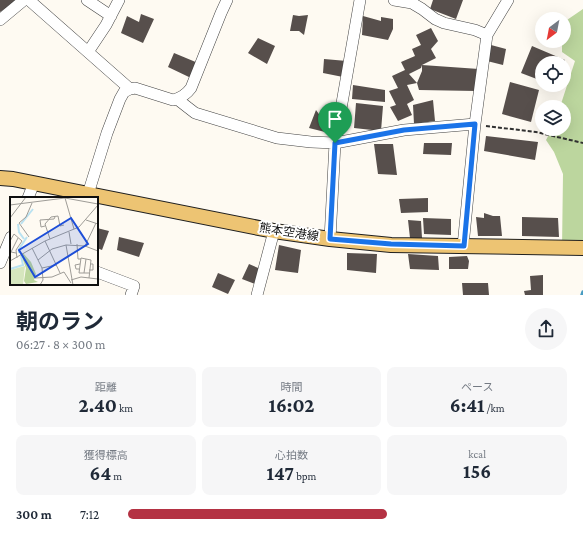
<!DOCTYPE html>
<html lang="ja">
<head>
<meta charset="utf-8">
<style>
	:root { --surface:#fff; --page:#f6f6f7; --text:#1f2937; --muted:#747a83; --accent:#b43243 }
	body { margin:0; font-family:"Crimson Pro","Noto Sans JP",serif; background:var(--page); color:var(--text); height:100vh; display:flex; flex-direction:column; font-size:15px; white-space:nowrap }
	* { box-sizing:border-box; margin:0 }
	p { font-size:13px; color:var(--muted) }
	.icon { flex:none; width:22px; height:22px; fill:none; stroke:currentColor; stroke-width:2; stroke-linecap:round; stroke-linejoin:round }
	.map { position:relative; height:295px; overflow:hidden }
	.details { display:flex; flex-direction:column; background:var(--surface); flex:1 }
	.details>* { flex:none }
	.needle { width:26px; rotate:212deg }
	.fabs { position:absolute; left:535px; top:12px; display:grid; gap:8px }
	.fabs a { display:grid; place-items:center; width:36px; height:36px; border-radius:50%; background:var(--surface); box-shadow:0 4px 16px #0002; font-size:20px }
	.pin { position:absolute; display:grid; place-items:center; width:34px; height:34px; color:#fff; margin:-41px -17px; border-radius:50% 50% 50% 0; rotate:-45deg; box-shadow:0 0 4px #0007 }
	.pin .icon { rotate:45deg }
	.round { display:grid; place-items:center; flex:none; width:42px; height:42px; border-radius:21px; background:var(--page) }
	.summary { display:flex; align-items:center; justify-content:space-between; height:68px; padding:0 16px }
	h1 { font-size:22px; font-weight:700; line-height:30px }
	.stats { display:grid; grid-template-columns:repeat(3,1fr); gap:6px; height:68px; padding:4px 16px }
	.stats div { display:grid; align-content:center; border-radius:8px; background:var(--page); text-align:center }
	.stats b { font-size:20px; font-weight:700 }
	.stats small { font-size:11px; font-weight:400 }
	.stats p { font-size:11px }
	ul { padding:0 16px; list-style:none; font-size:13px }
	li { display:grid; grid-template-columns:64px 48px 1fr; align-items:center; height:30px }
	li i { height:10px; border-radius:5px; background:var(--accent) }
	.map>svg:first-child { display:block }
	.forest { fill:#bcd69e }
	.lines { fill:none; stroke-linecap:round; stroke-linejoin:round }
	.stream { stroke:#479cc2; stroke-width:3.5 }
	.building { fill:#574f4c }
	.minor-casing { stroke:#424242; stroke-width:12 }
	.major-casing { stroke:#202020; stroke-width:16 }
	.path { stroke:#313131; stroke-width:2; stroke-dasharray:4 2; stroke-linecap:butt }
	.minor { stroke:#fff; stroke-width:11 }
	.major { stroke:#edc473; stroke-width:14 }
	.route-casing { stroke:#fff; stroke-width:8 }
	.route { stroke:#1a73e8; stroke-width:5 }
	.labels { text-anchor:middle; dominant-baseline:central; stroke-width:4; stroke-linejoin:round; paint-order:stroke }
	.street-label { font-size:12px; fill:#0f0f0f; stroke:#fff }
	.inset-river { fill:none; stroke:#bae2f1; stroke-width:2 }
	.inset-road { fill:none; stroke:#9e9c97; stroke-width:1 }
	.view { fill:#1d4ed8; fill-opacity:0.15; stroke:#1d4ed8; stroke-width:2 }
	.inset-edge { fill:none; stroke:#0f0f0f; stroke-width:2 }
</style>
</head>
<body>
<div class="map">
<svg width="583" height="295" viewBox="0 0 583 295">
	<rect width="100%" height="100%" fill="#fefaf2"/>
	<!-- forest -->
	<path class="forest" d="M583 9V248H562L563 174 554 152 546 140 552 129H564V107H560L575 61 562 52V41H564V22Z"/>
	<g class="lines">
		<!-- stream -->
		<path class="stream" d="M582 295 583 292"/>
	</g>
	<!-- building -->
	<path class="building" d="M0 0H19L0 12Z
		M433 0H463L456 19 430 9Z
		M141 14 154 19 143 43 121 33 127 16 139 22Z
		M293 15 299 16 308 15 304 35 299 31H290Z
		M363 16 381 21V17L393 19V29L388 40 362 35Z
		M431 28 438 41 431 49 436 58 422 65 421 68 409 74 417 83 407 85 414 100 407 104 412 115 398 121 390 107 396 105 389 91 398 88 392 76 405 70 401 62 415 56 412 49 421 45 416 35Z
		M258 38 275 46 267 64 248 53Z
		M491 45 506 49 503 65 487 61Z
		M532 46 565 60 564 63H542V81L521 73Z
		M174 53 198 63 191 78 168 67Z
		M324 59 347 61 343 77 323 73Z
		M422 65 479 69 476 91 419 90 417 83 422 71Z
		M510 82 539 90 531 122 502 114Z
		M353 85 385 90V102L352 99Z
		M433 100 435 121 414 124 413 105Z
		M356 103 383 106 381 131 354 128Z
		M316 110 333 134 309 128Z
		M486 136 538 142 535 160 484 151Z
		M424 143H452L451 155 423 154Z
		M374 144H393L397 175 378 174Z
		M428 198V212L401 213 399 199Z
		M484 213 493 216H500L502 236H478L476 217 484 218Z
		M522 217 558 218 559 237 522 236Z
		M423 218 451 219V235L424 234Z
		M408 220 421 221 422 238H410Z
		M97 228 109 231 102 250 97 248Z
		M119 237 144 243 139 257 117 250Z
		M279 245 301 250 298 273 275 270Z
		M347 253 377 254 376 273 347 270Z
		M408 254 438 256 439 270 410 269Z
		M467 256 469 261 468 269H449V257Z
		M249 264 263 270 255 284 242 279Z
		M218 273 235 280 228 294 212 287Z
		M543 275V295H525L524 291 531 290 530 276Z
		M462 283H488L489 295H463Z"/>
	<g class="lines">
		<!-- minor casing -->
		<g class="minor-casing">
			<path id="minor" d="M29 0 130 89
				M87 0 111 16
				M394 0 412 3 422 9 435 19 444 23 475 30 487 35
				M0 20 24 0
				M88 52 106 25 119 0
				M177 99 195 113 277 138 311 142 335 143 404 130 475 124
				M88 194 107 133 120 99 124 92 130 89 135 88 173 100C181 98 186 95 191 88L221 13 227 0
				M28 198 34 183
				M330 239 335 143 360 0
				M463 246 475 124 487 35 508 0
				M0 263 11 237
				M97 272 134 286 131 295
				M257 295 274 231"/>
		</g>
		<!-- major casing -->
		<g class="major-casing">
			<path id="major" d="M0 178 13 179 274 231 330 239 391 245 583 248"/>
		</g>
		<!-- path -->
		<path class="path" d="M486 126 536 132 583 143"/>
		<!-- minor -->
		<use href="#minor" class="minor"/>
		<!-- major -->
		<use href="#major" class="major"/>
	</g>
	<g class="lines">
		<!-- route casing -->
		<g class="route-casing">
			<path id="route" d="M475 124 464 246 391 244 330 239 335 143 404 130Z"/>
		</g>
		<!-- route -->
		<use href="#route" class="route"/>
	</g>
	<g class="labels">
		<!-- street labels -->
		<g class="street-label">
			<text transform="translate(289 232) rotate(9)">熊本空港線</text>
		</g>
	</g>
	<!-- overview -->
	<g transform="translate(10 197)">
		<rect width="88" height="88" fill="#fefaf2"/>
		<path d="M15 69 13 88H0V73Z" fill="#d6e6be"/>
		<path d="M13 56 21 65 26 77 24 83 28 85 16 87 14 84 16 71 11 58Z" fill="#bcd69e"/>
		<path class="inset-river" d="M8 27 9 35 14 42M11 27 23 12M9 56V52L17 40M0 72 13 68 11 59"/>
		<path class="inset-road" d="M55 1 64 32M0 8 55 1 88 7M0 21 16 0M76 23 88 27M35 29 31 30 30 23 44 22 45 20M59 35 61 47M19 40 9 26 16 20 22 6M40 42 35 27 41 20 48 19 50 29 54 28M0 44 4 37 12 44 6 53 7 61M35 44 50 76M67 47 68 62H71M75 49 86 26M22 51 32 71 33 83 30 88M6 56 1 55 8 41M28 63 42 52 56 48M0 64 35 44 69 30 88 8M32 71 46 68M69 72H66L65 68 70 67M79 73H83V67H80M74 76 76 62M25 81 42 80 54 75 61 86M79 81 81 63 71 61 69 76H79M61 83 71 80 88 82M63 88 56 48 75 49 88 54"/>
		<path class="view" d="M61 21 78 47 25 80 9 53Z"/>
		<rect width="88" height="88" class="inset-edge"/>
	</g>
</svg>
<div class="fabs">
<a><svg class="needle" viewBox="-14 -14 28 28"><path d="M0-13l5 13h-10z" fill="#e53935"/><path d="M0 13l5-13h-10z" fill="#747a83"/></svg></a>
<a><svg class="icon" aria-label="locate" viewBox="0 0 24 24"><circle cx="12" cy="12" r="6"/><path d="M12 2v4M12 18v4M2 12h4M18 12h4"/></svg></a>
<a><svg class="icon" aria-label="layers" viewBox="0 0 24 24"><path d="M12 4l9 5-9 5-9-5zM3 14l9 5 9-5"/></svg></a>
</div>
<div class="pin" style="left:335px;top:143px;background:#1e9e55"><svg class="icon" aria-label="arrive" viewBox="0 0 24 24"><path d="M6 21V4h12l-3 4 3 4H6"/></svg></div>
</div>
<section class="details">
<div class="summary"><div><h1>朝のラン</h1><p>06:27 · 8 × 300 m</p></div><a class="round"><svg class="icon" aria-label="share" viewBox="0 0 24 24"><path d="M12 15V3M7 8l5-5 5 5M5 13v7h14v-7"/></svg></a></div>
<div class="stats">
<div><p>距離</p><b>2.40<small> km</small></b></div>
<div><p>時間</p><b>16:02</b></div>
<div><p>ペース</p><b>6:41<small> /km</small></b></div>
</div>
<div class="stats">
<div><p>獲得標高</p><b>64<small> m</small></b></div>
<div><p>心拍数</p><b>147<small> bpm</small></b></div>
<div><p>kcal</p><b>156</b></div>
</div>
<ul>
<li><b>300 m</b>7:12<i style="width:59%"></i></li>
</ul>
</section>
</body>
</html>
